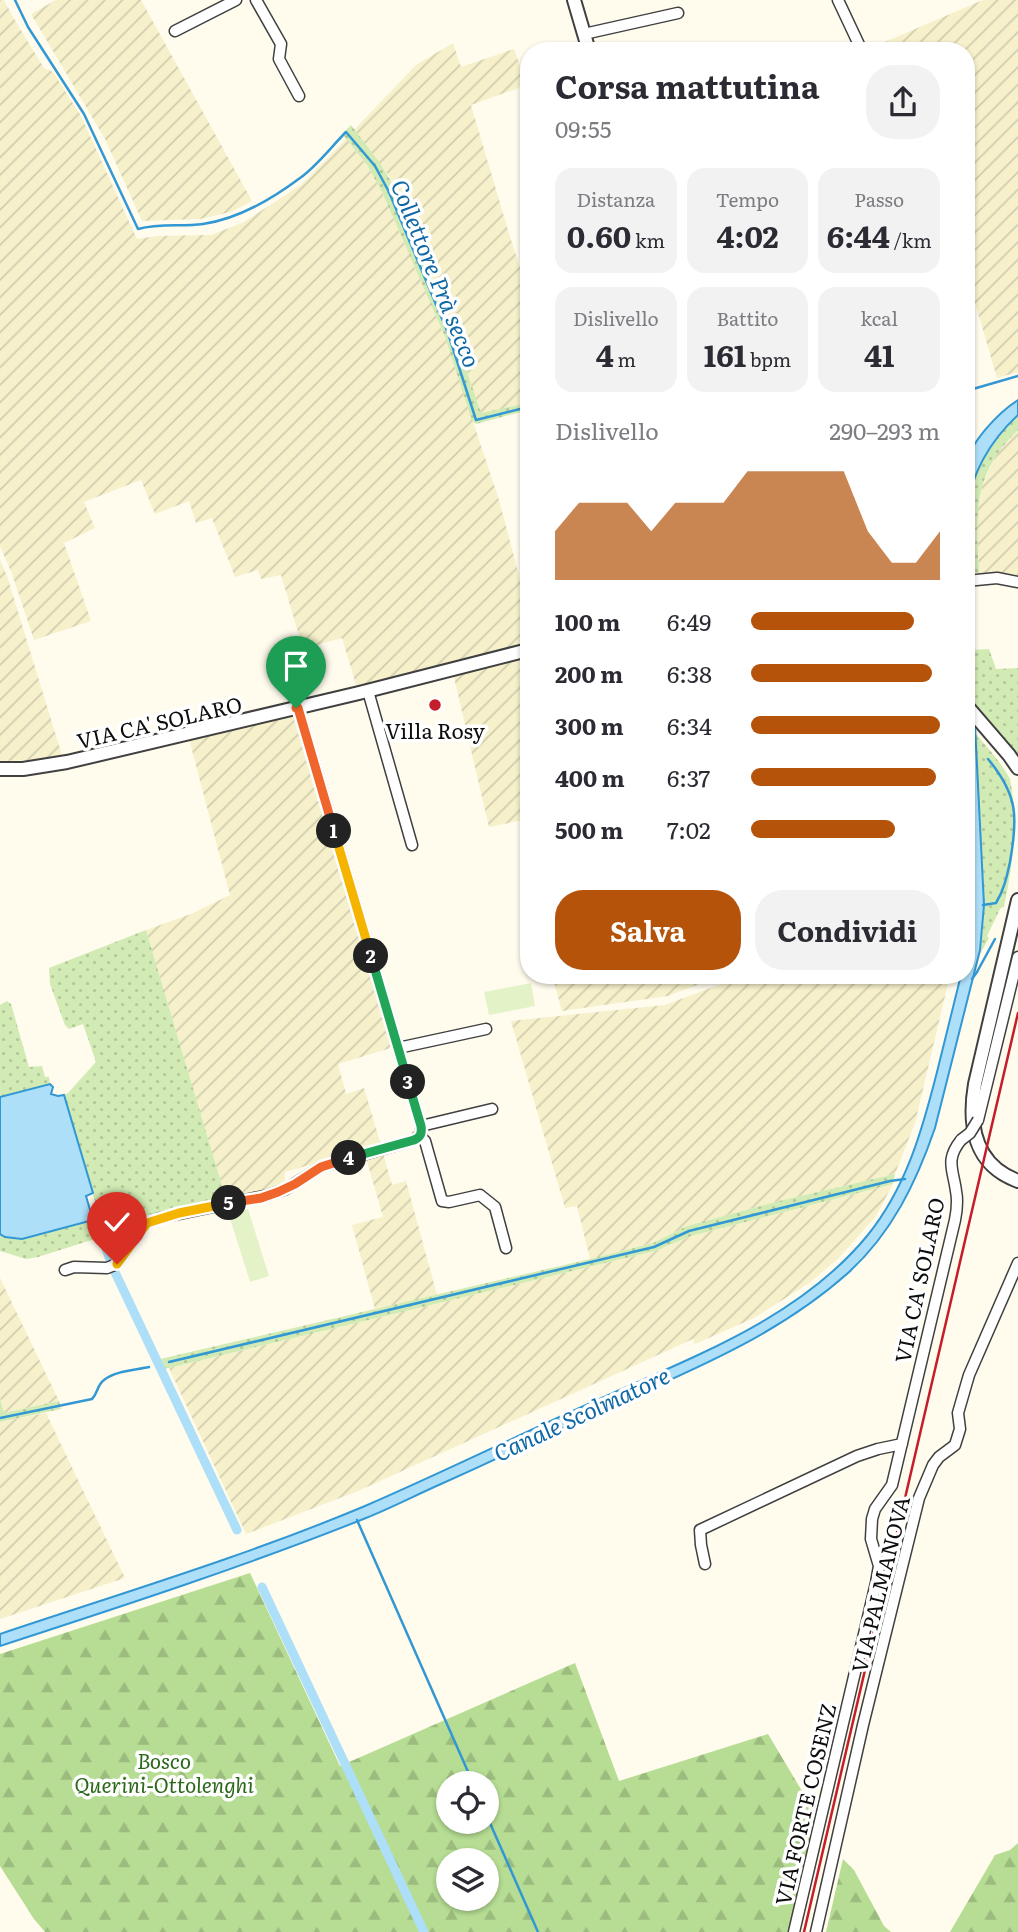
<!DOCTYPE html>
<html lang="it">
<head>
<meta charset="utf-8">
<style>
	:root { --surface:#fff; --page:#f2f2f3; --text:#2b2b33; --muted:#7c7c81; --accent:#b45309 }
	body { margin:0; font-family:Literata,serif; background:var(--page); color:var(--text); height:100vh; display:flex; flex-direction:column; font-size:26px; white-space:nowrap }
	* { box-sizing:border-box; margin:0 }
	p { font-size:23px; color:var(--muted) }
	.icon { flex:none; width:38px; height:38px; fill:none; stroke:currentColor; stroke-width:2; stroke-linecap:round; stroke-linejoin:round }
	.map { position:relative; flex:1; overflow:hidden }
	.drawer { position:absolute; left:520px; top:42px; width:455px; height:942px; display:flex; flex-direction:column; background:var(--surface); border-radius:28px; box-shadow:0 2px 5px #0004 }
	.drawer>* { flex:none }
	.controls { position:absolute; left:436px; top:1771px; display:grid; gap:14px }
	.controls a { display:grid; place-items:center; width:63px; height:63px; border-radius:50%; background:var(--surface); box-shadow:0 2px 5px #0004; font-size:35px }
	.pin { position:absolute; display:grid; place-items:center; width:60px; height:60px; color:#fff; margin:-72px -30px; border-radius:50% 50% 50% 0; rotate:-45deg; box-shadow:0 0 7px #0007 }
	.pin .icon { rotate:45deg }
	.km { position:absolute; width:35px; height:35px; margin:-18px; border-radius:50%; background:#222; color:#fff; font-size:19px; line-height:35px; text-align:center }
	.round { display:grid; place-items:center; flex:none; width:74px; height:74px; border-radius:28px; background:var(--page) }
	.overview { display:flex; align-items:center; justify-content:space-between; height:119px; padding:0 35px }
	h1 { font-size:32px; font-weight:700; line-height:52px }
	.figures { display:grid; grid-template-columns:repeat(3,1fr); gap:10px; height:119px; padding:7px 35px }
	.figures div { display:grid; align-content:center; border-radius:18px; background:var(--page); text-align:center }
	.figures b { font-size:30px; font-weight:700 }
	.figures small { font-size:19px; font-weight:400 }
	.figures p { font-size:19px }
	.chart { height:196px; padding:14px 35px }
	.chart p { display:flex; justify-content:space-between }
	.chart svg { width:100%; height:126px; margin-top:7px; fill:var(--accent); opacity:.7 }
	.primary-button { display:flex; gap:14px; margin-top:auto; padding:14px 35px }
	.primary-button a { flex:1; height:80px; border-radius:28px; background:var(--accent); color:#fff; font-size:28px; font-weight:700; line-height:80px; text-align:center }
	.primary-button a+a { background:var(--page); color:var(--text) }
	ul { padding:0 35px; list-style:none; font-size:23px }
	li { display:grid; grid-template-columns:112px 84px 1fr; align-items:center; height:52px }
	li i { height:18px; border-radius:9px; background:var(--accent) }
	.map>svg:first-child { display:block }
	.farmland { fill:url(#farmland-furrows) }
	.green { fill:url(#green-dots) }
	.forest { fill:url(#forest-firs); fill-rule:evenodd }
	.pitch { fill:#e4f2c7 }
	.water { fill:#aedff9; stroke:#3298d4; stroke-width:2 }
	.lines { fill:none; stroke-linecap:round; stroke-linejoin:round }
	.stream { stroke:#3298d4; stroke-width:2.5 }
	.canal { stroke:#aedff9; stroke-width:9 }
	.minor-casing { stroke:#404040; stroke-width:13 }
	.tertiary-casing { stroke:#404040; stroke-width:16 }
	.minor { stroke:#fff; stroke-width:10 }
	.tertiary { stroke:#fff; stroke-width:12 }
	.rail { stroke:#c41e2a; stroke-width:2.5 }
	.minor-bridge-casing { stroke:#404040; stroke-width:13; stroke-linecap:butt }
	.minor-bridge { stroke:#fff; stroke-width:10 }
	.split-1-casing { stroke:#fff; stroke-width:14 }
	.split-2-casing { stroke:#fff; stroke-width:14 }
	.split-3-casing { stroke:#fff; stroke-width:14 }
	.split-4-casing { stroke:#fff; stroke-width:14 }
	.split-5-casing { stroke:#fff; stroke-width:14 }
	.split-6-casing { stroke:#fff; stroke-width:14 }
	.split-1 { stroke:#f0652b; stroke-width:9 }
	.split-2 { stroke:#f5b400; stroke-width:9 }
	.split-3 { stroke:#22a559; stroke-width:9 }
	.split-4 { stroke:#22a559; stroke-width:9 }
	.split-5 { stroke:#f0652b; stroke-width:9 }
	.split-6 { stroke:#f5b400; stroke-width:9 }
	.poi-dot { fill:#c41e2a; stroke:#fff; stroke-width:2.5 }
	.labels { text-anchor:middle; dominant-baseline:central; stroke-width:7; stroke-linejoin:round; paint-order:stroke }
	.street-label { font-size:21px; fill:#0d0d0d; stroke:#fff }
	.poi-label { font-size:21px; fill:#0d0d0d; stroke:#fff }
	.park-label { font-size:21px; font-style:italic; fill:#2c681a; stroke:#fff }
	.water-label { font-size:23px; font-style:italic; fill:#1068a5; stroke:#fff }
</style>
</head>
<body>
<div class="map">
<svg width="1018" height="1932" viewBox="0 0 1018 1932">
	<defs>
		<pattern id="farmland-furrows" width="10" height="10" patternUnits="userSpaceOnUse" patternTransform="scale(1.75)"><rect width="10" height="10" fill="#f6f1cb"/><path d="M-1 1l2-2M0 10L10 0M9 11l2-2" fill="none" stroke="#d2cdad"/></pattern>
		<pattern id="green-dots" width="8" height="8" patternUnits="userSpaceOnUse" patternTransform="scale(1.75)"><rect width="8" height="8" fill="#d2ebb4"/><path d="M2 2h.1M6 6h.1" fill="none" stroke="#b3c89a" stroke-width="1.8" stroke-linecap="round"/></pattern>
		<pattern id="forest-firs" width="22" height="20" patternUnits="userSpaceOnUse" patternTransform="scale(1.75)"><rect width="22" height="20" fill="#b6dd93"/><path d="M5 1l3.5 6h-7zM16 11l3.5 6h-7z" fill="#9bbc7e"/></pattern>
	</defs>
	<rect width="100%" height="100%" fill="#fffbed"/>
	<!-- farmland -->
	<path class="farmland" d="M0 0H4L13 17 44 68 53 72 81 116 137 239 157 236 211 235 244 222 301 185 346 139 367 165 382 192 445 337 499 500 526 602 528 610V645L357 688 342 638 303 649 281 575 261 579 258 570 235 577 212 518 196 523 189 501 155 514 141 480 84 502 95 528 64 543 91 621 34 640 12 574 0 546Z
		M56 0H141L252 201 231 212 200 219 142 221 105 139 31 14Z
		M983 0H1018V372L997 378 966 272V51L866 50Z
		M453 43 461 67 514 49 527 85 471 105 510 237 524 280 528 279V403L481 414 453 330 389 176 354 130 416 65Z
		M1018 430V576L995 573H979L977 516 982 487 993 461 1001 447Z
		M0 560 7 576 62 755 35 760 0 761Z
		M528 655V819L489 827 453 673Z
		M296 715 394 1047 338 1064 346 1094 364 1088 381 1145 285 1172V1185L226 1199 146 930 191 914 230 895 189 739Z
		M552 975H723L668 996 562 1011Z
		M745 975H950L915 1123 895 1174 779 1201 687 1226 653 1243 590 1259 577 1206 565 1208 511 1021 665 1005Z
		M383 1153 392 1185 406 1181 437 1295 375 1309 352 1225 383 1217 366 1158Z
		M893 1184 876 1216 839 1258 809 1283 754 1318 695 1344 693 1339 358 1491 246 1534 169 1368 655 1251 691 1236Z
		M0 1278 2 1282 59 1401 4 1413 0 1398Z
		M46 1413 125 1578 0 1619V1422Z"/>
	<!-- green -->
	<path class="green" d="M351 125 380 163 395 188 453 330 481 413 528 403V410L476 424 472 421 445 337 382 192 367 165 342 134Z
		M1018 415V430C972 474 976 515 979 573H968C966 504 962 465 1018 415Z
		M989 649 996 669 1018 668V757L973 703 971 650Z
		M974 732C987 747 1001 762 1010 779 1018 817 1013 867 1004 906L1000 909 987 936 989 938 979 956 983 930Z
		M146 930 226 1199 152 1214 141 1220 128 1242 109 1249 64 1095 68 1093 96 1062 83 1024 69 1029 65 1025 50 984 49 968Z
		M7 1001 11 1004 29 1067 42 1066 45 1077H49L50 1084 0 1097V1005Z
		M895 1174 893 1184 691 1236 655 1251 169 1368 164 1369 160 1359 590 1259 653 1243 687 1226 779 1201Z
		M93 1220 98 1238 38 1257 26 1259 0 1251V1234L14 1238Z
		M0 1398 4 1413 59 1401 61 1409 0 1422Z"/>
	<!-- forest -->
	<path class="forest" d="M250 1573 340 1766 575 1663 619 1781 768 1734 818 1818 790 1932H45L34 1919 0 1866V1654ZM448 1783H486V1822H448ZM448 1860H486V1899H448Z
		M1018 1843V1932H950L995 1855 1010 1850Z
		M843 1859 854 1870 884 1926 891 1932H826Z"/>
	<!-- pitch -->
	<path class="pitch" d="M531 983 535 1006 489 1015 484 992Z
		M248 1209 269 1276 250 1282 229 1215Z"/>
	<!-- water -->
	<path class="water" d="M1018 400V415C988 443 970 475 966 516 966 500 963 481 966 465 970 442 999 412 1018 400Z
		M968 586 984 905 980 950 935 1128C916 1183 892 1233 848 1273 773 1340 678 1376 587 1417 539 1439 490 1462 441 1484 416 1495 391 1508 366 1518 246 1566 123 1606 0 1646V1634C122 1593 246 1556 365 1506 439 1474 512 1438 586 1405 684 1360 796 1322 867 1236 906 1188 922 1131 937 1072 945 1039 953 1007 961 975H966V944L970 907 966 818V587Z
		M50 1084 53 1087 51 1094 58 1096 64 1095 93 1193 86 1196 93 1220 22 1239 5 1237 0 1234V1097Z"/>
	<g class="lines">
		<!-- stream -->
		<path class="stream" d="M15 0 28 27 84 114 138 229C160 223 181 227 203 224 238 219 272 199 300 178 317 166 331 147 346 132L375 166 389 192 448 333 476 420 528 407
			M966 391 1018 376
			M983 905 996 903C1004 890 1007 876 1010 862 1018 817 1018 795 988 759
			M972 979 977 972 995 939
			M169 1362 654 1247 689 1231 890 1181 905 1179
			M0 1418 92 1399C98 1393 97 1385 104 1380 115 1371 135 1370 149 1367
			M357 1520 473 1783
			M486 1814 538 1932"/>
		<!-- canal -->
		<path class="canal" d="M99 1228 110 1260
			M114 1270 237 1530
			M262 1587 424 1932"/>
		<!-- minor casing -->
		<g class="minor-casing">
			<path id="minor" d="M256 0 281 44 279 59 299 96
				M838 0 862 51
				M175 31 236 0
				M584 34 678 13
				M966 581 997 578 1018 582
				M368 691 412 845
				M398 1048 486 1029
				M978 1120 1018 957
				M421 1126 492 1109
				M420 1136 425 1141 442 1201 449 1202 480 1195 495 1207 506 1248
				M65 1270 74 1267 107 1268 117 1264 147 1223 160 1218 269 1195 286 1189 321 1167 414 1140 421 1134V1126L298 708
				M705 1564 701 1545 700 1530 857 1456 878 1449 902 1444
				M794 1932 876 1583 879 1566 871 1539 872 1519 875 1509 892 1485 955 1220C957 1210 958 1201 956 1191 953 1169 945 1160 961 1140
				M816 1932 863 1725 919 1498 933 1465 939 1457 955 1445 960 1429 958 1413 969 1375 1018 1263"/>
		</g>
		<!-- tertiary casing -->
		<g class="tertiary-casing">
			<path id="tertiary" d="M574 0 589 51
				M966 705 1009 755 1018 768
				M0 769H23L67 762 359 693 528 650
				M1018 900 975 1084C968 1125 974 1165 1018 1181"/>
		</g>
		<!-- minor -->
		<use href="#minor" class="minor"/>
		<!-- tertiary -->
		<use href="#tertiary" class="tertiary"/>
		<!-- rail -->
		<path class="rail" d="M804 1932 1018 1013"/>
		<!-- minor-bridge casing -->
		<g class="minor-bridge-casing">
			<path id="minor-bridge" d="M961 1140 970 1133 978 1120"/>
		</g>
		<!-- minor-bridge -->
		<use href="#minor-bridge" class="minor-bridge"/>
	</g>
	<g class="lines">
		<!-- split-1 casing -->
		<g class="split-1-casing">
			<path id="split-1" d="M296 708H298L334 831"/>
		</g>
		<!-- split-2 casing -->
		<g class="split-2-casing">
			<path id="split-2" d="M334 831 371 956"/>
		</g>
		<!-- split-3 casing -->
		<g class="split-3-casing">
			<path id="split-3" d="M371 956 408 1082"/>
		</g>
		<!-- split-4 casing -->
		<g class="split-4-casing">
			<path id="split-4" d="M349 1158 414 1140C421 1137 422 1133 421 1126L408 1082"/>
		</g>
		<!-- split-5 casing -->
		<g class="split-5-casing">
			<path id="split-5" d="M229 1203 261 1198 278 1192 295 1184 321 1167 349 1158"/>
		</g>
		<!-- split-6 casing -->
		<g class="split-6-casing">
			<path id="split-6" d="M117 1264 147 1223 179 1213 229 1203"/>
		</g>
		<!-- split-1 -->
		<use href="#split-1" class="split-1"/>
		<!-- split-2 -->
		<use href="#split-2" class="split-2"/>
		<!-- split-3 -->
		<use href="#split-3" class="split-3"/>
		<!-- split-4 -->
		<use href="#split-4" class="split-4"/>
		<!-- split-5 -->
		<use href="#split-5" class="split-5"/>
		<!-- split-6 -->
		<use href="#split-6" class="split-6"/>
	</g>
	<!-- markers -->
	<circle class="poi-dot" cx="435" cy="705" r="7"/>
	<g class="labels">
		<!-- street labels -->
		<g class="street-label">
			<text transform="translate(159 721) rotate(-13)">VIA CA' SOLARO</text>
			<text transform="translate(918 1280) rotate(-78)">VIA CA' SOLARO</text>
			<text transform="translate(879 1584) rotate(-76)">VIA PALMANOVA</text>
			<text transform="translate(804 1804) rotate(-77)">VIA FORTE COSENZ</text>
		</g>
		<!-- poi labels -->
		<g class="poi-label">
			<text x="435" y="729">Villa Rosy</text>
		</g>
		<!-- park labels -->
		<g class="park-label">
			<text x="164" y="1759">Bosco<tspan x="164" dy="24">Querini-Ottolenghi</tspan></text>
		</g>
		<!-- water labels -->
		<g class="water-label">
			<text transform="translate(437 273) rotate(68)">Collettore Prà secco</text>
			<text transform="translate(581 1413) rotate(-25)">Canale Scolmatore</text>
		</g>
	</g>
</svg>
<div class="controls">
<a><svg class="icon" aria-label="locate" viewBox="0 0 24 24"><circle cx="12" cy="12" r="6"/><path d="M12 2v4M12 18v4M2 12h4M18 12h4"/></svg></a>
<a><svg class="icon" aria-label="layers" viewBox="0 0 24 24"><path d="M12 4l9 5-9 5-9-5zM3 14l9 5 9-5"/></svg></a>
</div>
<div class="pin" style="left:296px;top:708px;background:#1e9e55"><svg class="icon" aria-label="arrive" viewBox="0 0 24 24"><path d="M6 21V4h12l-3 4 3 4H6"/></svg></div>
<div class="pin" style="left:117px;top:1264px;background:#d93025"><svg class="icon" aria-label="check" viewBox="0 0 24 24"><path d="M5 12l5 5 9-10"/></svg></div>
<b class="km" style="left:334px;top:831px">1</b>
<b class="km" style="left:371px;top:956px">2</b>
<b class="km" style="left:408px;top:1082px">3</b>
<b class="km" style="left:349px;top:1158px">4</b>
<b class="km" style="left:229px;top:1203px">5</b>
<section class="drawer">
<div class="overview"><div><h1>Corsa mattutina</h1><p>09:55</p></div><a class="round"><svg class="icon" aria-label="share" viewBox="0 0 24 24"><path d="M12 15V3M7 8l5-5 5 5M5 13v7h14v-7"/></svg></a></div>
<div class="figures">
<div><p>Distanza</p><b>0.60<small> km</small></b></div>
<div><p>Tempo</p><b>4:02</b></div>
<div><p>Passo</p><b>6:44<small> /km</small></b></div>
</div>
<div class="figures">
<div><p>Dislivello</p><b>4<small> m</small></b></div>
<div><p>Battito</p><b>161<small> bpm</small></b></div>
<div><p>kcal</p><b>41</b></div>
</div>
<div class="chart"><p><span>Dislivello</span>290–293 m</p>
<svg viewBox="0 0 160 44" preserveAspectRatio="none"><path d="M0 44V27L10 17L20 17L30 17L40 27L50 17L60 17L70 17L80 6L90 6L100 6L110 6L120 6L130 27L140 38L150 38L160 27V44z"/></svg>
</div>
<ul>
<li><b>100 m</b>6:49<i style="width:86%"></i></li>
<li><b>200 m</b>6:38<i style="width:96%"></i></li>
<li><b>300 m</b>6:34<i style="width:100%"></i></li>
<li><b>400 m</b>6:37<i style="width:98%"></i></li>
<li><b>500 m</b>7:02<i style="width:76%"></i></li>
</ul>
<div class="primary-button"><a>Salva</a><a>Condividi</a></div>
</section>
</div>
</body>
</html>
